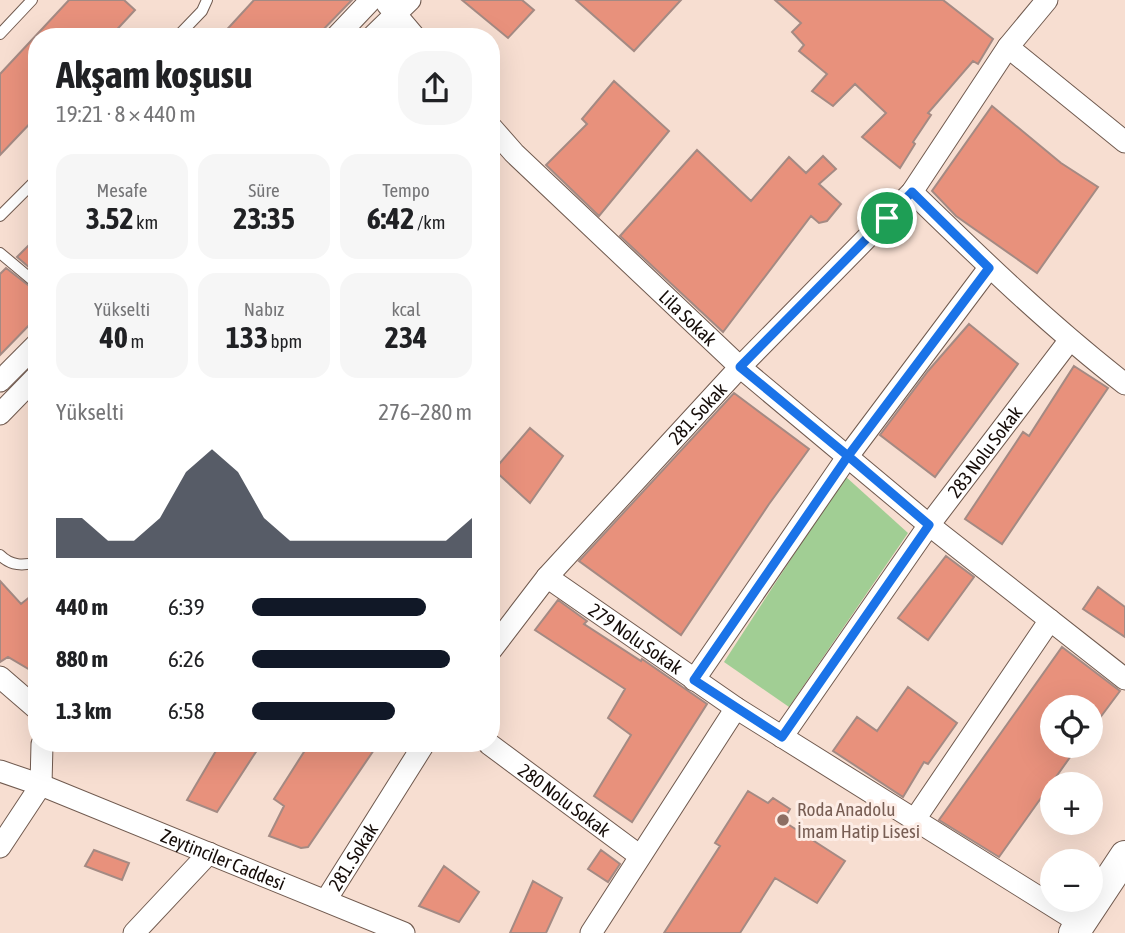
<!DOCTYPE html>
<html lang="tr">
<head>
<meta charset="utf-8">
<style>
	:root { --surface:#fff; --page:#f6f6f6; --text:#202124; --muted:#757577; --accent:#111827 }
	body { margin:0; font-family:"Asap Condensed",sans-serif; background:var(--page); color:var(--text); height:100vh; display:flex; flex-direction:column; font-size:26px; white-space:nowrap }
	* { box-sizing:border-box; margin:0 }
	p { font-size:23px; color:var(--muted) }
	.icon { flex:none; width:38px; height:38px; fill:none; stroke:currentColor; stroke-width:2; stroke-linecap:round; stroke-linejoin:round }
	.map { position:relative; flex:1; overflow:hidden }
	.panel { position:absolute; left:28px; top:28px; width:472px; height:724px; display:flex; flex-direction:column; background:var(--surface); border-radius:28px; box-shadow:0 7px 28px #0002 }
	.panel>* { flex:none }
	.buttons { position:absolute; left:1040px; top:695px; display:grid; gap:14px }
	.buttons a { display:grid; place-items:center; width:63px; height:63px; border-radius:50%; background:var(--surface); box-shadow:0 7px 28px #0002; font-size:35px }
	.pin { position:absolute; display:grid; place-items:center; width:60px; height:60px; color:#fff; margin:-30px; border:4px solid #fff; border-radius:50%; box-shadow:0 2px 7px #0007 }
	.round { display:grid; place-items:center; flex:none; width:74px; height:74px; border-radius:28px; background:var(--page) }
	.summary { display:flex; align-items:center; justify-content:space-between; height:119px; padding:0 28px }
	h1 { font-size:38px; font-weight:700; line-height:52px }
	.stats { display:grid; grid-template-columns:repeat(3,1fr); gap:10px; height:119px; padding:7px 28px }
	.stats div { display:grid; align-content:center; border-radius:18px; background:var(--page); text-align:center }
	.stats b { font-size:30px; font-weight:700 }
	.stats small { font-size:19px; font-weight:400 }
	.stats p { font-size:19px }
	.chart { height:196px; padding:14px 28px }
	.chart p { display:flex; justify-content:space-between }
	.chart svg { width:100%; height:126px; margin-top:7px; fill:var(--accent); opacity:.7 }
	ul { padding:0 28px; list-style:none; font-size:23px }
	li { display:grid; grid-template-columns:112px 84px 1fr; align-items:center; height:52px }
	li i { height:18px; border-radius:9px; background:var(--accent) }
	.map>svg:first-child { display:block }
	.green { fill:#a1ce94 }
	.building { fill:#e8917c; stroke:#a48a83; stroke-width:2 }
	.lines { fill:none; stroke-linecap:round; stroke-linejoin:round }
	.lane-casing { stroke:#705a4f; stroke-width:12 }
	.street-casing { stroke:#705a4f; stroke-width:23 }
	.secondary-casing { stroke:#705a4f; stroke-width:32 }
	.lane { stroke:#fff; stroke-width:10 }
	.street { stroke:#fff; stroke-width:21 }
	.secondary { stroke:#fff; stroke-width:30 }
	.route-casing { stroke:#fff; stroke-width:14 }
	.route { stroke:#1a73e8; stroke-width:9 }
	.education-dot { fill:#8d6e63; stroke:#fdede6; stroke-width:2.5 }
	.labels { text-anchor:middle; dominant-baseline:central; stroke-width:6; stroke-linejoin:round; paint-order:stroke }
	.street-label { font-size:19px; fill:#150c08; stroke:#fdede6 }
	.education-label { font-size:19px; fill:#785e54; stroke:#fdede6; text-anchor:start }
</style>
</head>
<body>
<div class="map">
<svg width="1125" height="933" viewBox="0 0 1125 933">
	<rect width="100%" height="100%" fill="#f7ded1"/>
	<!-- green -->
	<path class="green" d="M845 476 908 533 789 707 724 662Z"/>
	<!-- building -->
	<path class="building" d="M69 0H124L135 10 110 37H37V116L0 155V74Z
		M254 0H352L316 37H220Z
		M462 0H522L534 10 508 38Z
		M576 0H681L634 51Z
		M775 0H943L993 39 978 64 973 61 928 113 931 115 913 142 915 144 900 168 862 137 886 113 855 84 833 106 812 91 827 74 799 51 804 45 792 32 801 23Z
		M614 81 669 131 599 216 546 165 587 124 582 119Z
		M992 106 1061 163 1098 187 1037 273 956 216 932 191Z
		M697 150 751 201 789 157 806 173 823 156 836 169 819 184 841 204 827 221 819 223 811 216 723 332 620 236Z
		M37 237V274L17 257Z
		M6 268 37 292V317L0 355V274Z
		M969 324 1018 364 935 477 880 435 928 371Z
		M1074 366 1108 388 1002 544 965 519 1023 432 1029 436Z
		M734 393 809 449 769 504 681 635 579 561Z
		M530 428 563 456 530 503 494 470Z
		M946 556 974 577 928 640 898 618Z
		M0 581 21 604 37 591V674L8 657 0 662Z
		M1098 587 1125 607V637L1083 609Z
		M558 600 587 621 584 624 641 661 642 659 707 704 632 822 594 796 631 735 608 718 625 689 535 630Z
		M1062 647 1120 691 1090 731V707H1052V746H1078L999 857 939 820Z
		M908 687 957 723 928 764 924 762 903 797 833 751 857 717 877 731Z
		M220 744H261L217 812 187 800Z
		M309 744H378L308 847 301 848 269 836 284 806 274 799Z
		M748 791 768 803 773 798 790 809 783 821 845 861 817 903 775 878 740 933H664L720 846 715 843Z
		M94 850 129 863 122 880 85 866Z
		M601 850 620 864 608 882 588 869Z
		M444 866 479 892 459 922 419 906Z
		M533 881 562 898 546 933H510Z"/>
	<g class="lines">
		<!-- lane casing -->
		<g class="lane-casing">
			<path id="lane" d="M0 34 32 0
				M177 37 202 11 207 0
				M0 216 37 179
				M0 253 37 284
				M0 555C11 566 23 566 37 562"/>
		</g>
		<!-- street casing -->
		<g class="street-casing">
			<g id="street">
				<path d="M387 4 415 37"/>
				<path d="M336 37 371 0"/>
				<path d="M372 37 410 0"/>
				<path d="M1008 47 1125 142"/>
				<path id="s1" d="M492 128 514 153 740 367 929 525 1125 679"/>
				<path d="M912 192C981 259 1049 325 1125 384"/>
				<path d="M0 381 37 344"/>
				<path d="M0 414 37 376"/>
				<path id="s2" d="M547 577 736 708 1080 923"/>
				<path id="s3" d="M492 649 547 577 740 367 912 192 1008 47 1047 0"/>
				<path d="M0 677 37 709"/>
				<path d="M694 680 848 456 989 268"/>
				<path id="s4" d="M782 737 929 525 1069 341"/>
				<path id="s5" d="M489 744 640 856"/>
				<path id="s6" d="M0 771 41 785 404 933"/>
				<path d="M915 819 1050 620"/>
				<path d="M0 847 41 785 42 744"/>
				<path id="s7" d="M326 900 424 744"/>
				<path d="M134 933 209 853"/>
				<path d="M591 933 736 708"/>
			</g>
		</g>
		<!-- secondary casing -->
		<g class="secondary-casing">
			<path id="secondary" d="M1074 933 1125 856"/>
		</g>
		<!-- lane -->
		<use href="#lane" class="lane"/>
		<!-- street -->
		<use href="#street" class="street"/>
		<!-- secondary -->
		<use href="#secondary" class="secondary"/>
	</g>
	<g class="lines">
		<!-- route casing -->
		<g class="route-casing">
			<path id="route" d="M887 218 740 367 848 456 694 680 782 737 929 525 848 456 989 268 912 192 887 218"/>
		</g>
		<!-- route -->
		<use href="#route" class="route"/>
	</g>
	<!-- markers -->
	<circle class="education-dot" cx="783" cy="820" r="7"/>
	<g class="labels">
		<!-- street labels -->
		<g class="street-label">
			<text stroke="none"><textPath href="#s1" startOffset="273">Lila Sokak</textPath></text>
			<text stroke="none"><textPath href="#s3" startOffset="313">281. Sokak</textPath></text>
			<text stroke="none"><textPath href="#s4" startOffset="350">283 Nolu Sokak</textPath></text>
			<text stroke="none"><textPath href="#s2" startOffset="108">279 Nolu Sokak</textPath></text>
			<text stroke="none"><textPath href="#s5" startOffset="94">280 Nolu Sokak</textPath></text>
			<text stroke="none"><textPath href="#s7" startOffset="51">281. Sokak</textPath></text>
			<text stroke="none"><textPath href="#s6" startOffset="240">Zeytinciler Caddesi</textPath></text>
		</g>
		<!-- education labels -->
		<g class="education-label">
			<text x="797" y="809">Roda Anadolu<tspan x="797" dy="22">İmam Hatip Lisesi</tspan></text>
		</g>
	</g>
</svg>
<div class="buttons">
<a><svg class="icon" aria-label="locate" viewBox="0 0 24 24"><circle cx="12" cy="12" r="6"/><path d="M12 2v4M12 18v4M2 12h4M18 12h4"/></svg></a>
<a>+</a>
<a>−</a>
</div>
<div class="pin" style="left:887px;top:218px;background:#1e9e55"><svg class="icon" aria-label="arrive" viewBox="0 0 24 24"><path d="M6 21V4h12l-3 4 3 4H6"/></svg></div>
<section class="panel">
<div class="summary"><div><h1>Akşam koşusu</h1><p>19:21 · 8 × 440 m</p></div><a class="round"><svg class="icon" aria-label="share" viewBox="0 0 24 24"><path d="M12 15V3M7 8l5-5 5 5M5 13v7h14v-7"/></svg></a></div>
<div class="stats">
<div><p>Mesafe</p><b>3.52<small> km</small></b></div>
<div><p>Süre</p><b>23:35</b></div>
<div><p>Tempo</p><b>6:42<small> /km</small></b></div>
</div>
<div class="stats">
<div><p>Yükselti</p><b>40<small> m</small></b></div>
<div><p>Nabız</p><b>133<small> bpm</small></b></div>
<div><p>kcal</p><b>234</b></div>
</div>
<div class="chart"><p><span>Yükselti</span>276–280 m</p>
<svg viewBox="0 0 160 44" preserveAspectRatio="none"><path d="M0 44V30L10 30L20 38L30 38L40 30L50 14L60 6L70 14L80 30L90 38L100 38L110 38L120 38L130 38L140 38L150 38L160 30V44z"/></svg>
</div>
<ul>
<li><b>440 m</b>6:39<i style="width:79%"></i></li>
<li><b>880 m</b>6:26<i style="width:90%"></i></li>
<li><b>1.3 km</b>6:58<i style="width:65%"></i></li>
</ul>
</section>
</div>
</body>
</html>
